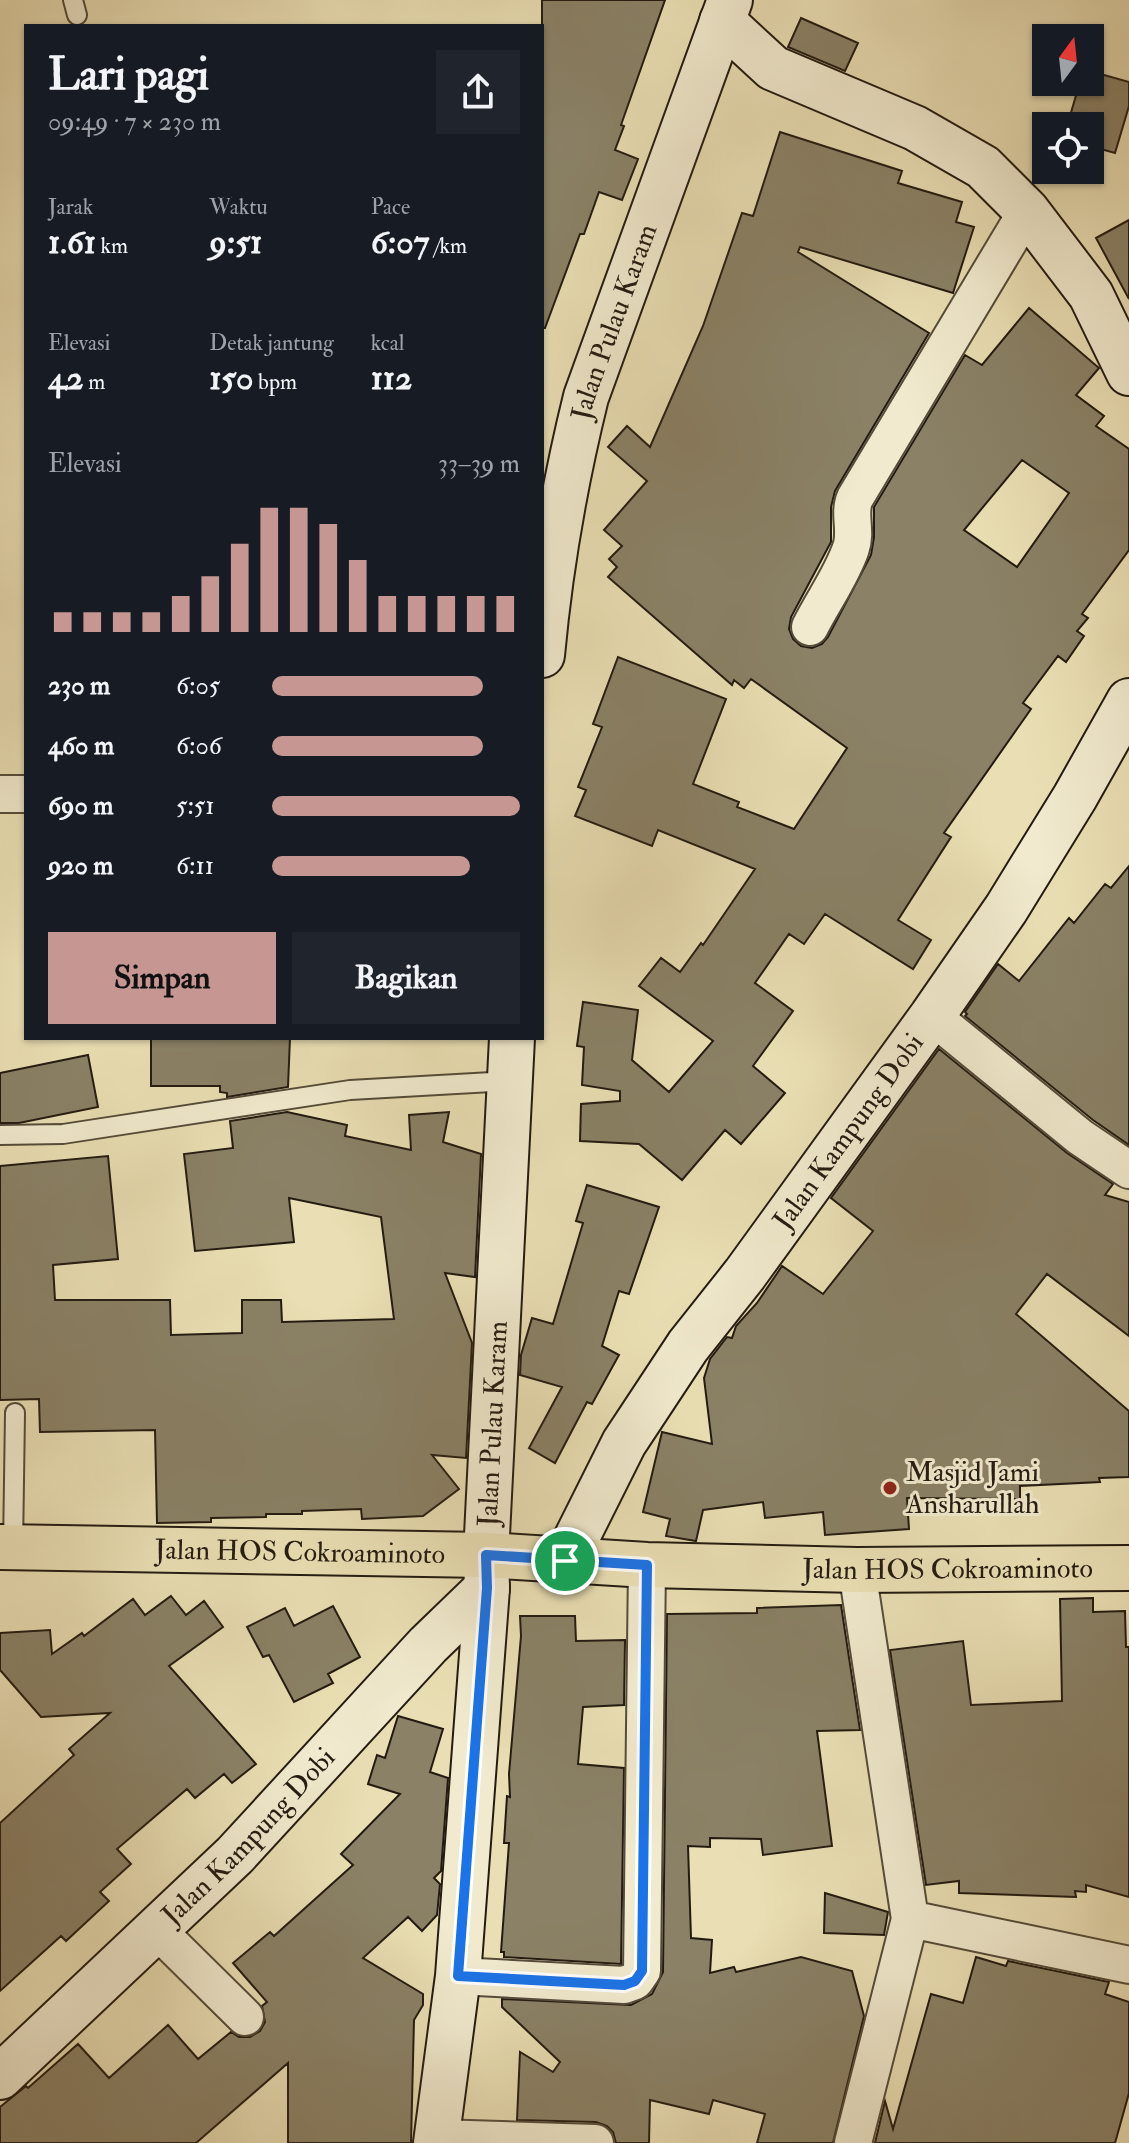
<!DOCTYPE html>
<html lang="id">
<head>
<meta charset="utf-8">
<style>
	:root { --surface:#171b24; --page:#20242c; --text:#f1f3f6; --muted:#9ea1a6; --accent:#c59692 }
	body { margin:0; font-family:"IM FELL Double Pica",serif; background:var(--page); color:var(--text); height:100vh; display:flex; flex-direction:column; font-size:30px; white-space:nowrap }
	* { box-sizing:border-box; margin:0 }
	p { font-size:26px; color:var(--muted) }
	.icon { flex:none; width:44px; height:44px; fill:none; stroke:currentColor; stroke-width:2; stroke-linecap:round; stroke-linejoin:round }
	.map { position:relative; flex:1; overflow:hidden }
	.details { position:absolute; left:24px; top:24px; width:520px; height:1016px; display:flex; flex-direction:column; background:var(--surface); border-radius:0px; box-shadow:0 2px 6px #0004 }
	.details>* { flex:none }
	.needle { width:52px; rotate:15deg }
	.tools { position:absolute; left:1032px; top:24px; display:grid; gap:16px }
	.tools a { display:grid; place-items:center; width:72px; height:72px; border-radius:0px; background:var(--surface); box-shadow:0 2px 6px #0004; font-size:40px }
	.pin { position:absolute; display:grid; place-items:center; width:68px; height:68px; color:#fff; margin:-34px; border:4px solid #fff; border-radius:50%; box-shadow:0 2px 8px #0007 }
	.round { display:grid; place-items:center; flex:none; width:84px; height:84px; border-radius:0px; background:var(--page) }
	.overview { display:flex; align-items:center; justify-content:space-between; height:136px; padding:0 24px }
	h1 { font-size:44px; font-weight:700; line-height:60px }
	.figures { display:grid; grid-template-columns:repeat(3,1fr); gap:12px; height:136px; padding:8px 24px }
	.figures div { display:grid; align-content:center }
	.figures b { font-size:34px; font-weight:700 }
	.figures small { font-size:22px; font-weight:400 }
	.figures p { font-size:22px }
	.chart { height:224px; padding:16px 24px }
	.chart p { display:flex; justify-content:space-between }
	.chart svg { width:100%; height:144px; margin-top:8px; stroke:var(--accent); stroke-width:6 }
	.button { display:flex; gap:16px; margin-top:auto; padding:16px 24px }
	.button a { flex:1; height:92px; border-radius:0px; background:var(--accent); color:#111; font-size:32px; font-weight:700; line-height:92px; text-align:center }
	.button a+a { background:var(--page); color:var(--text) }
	ul { padding:0 24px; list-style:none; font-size:26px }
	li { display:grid; grid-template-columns:128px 96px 1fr; align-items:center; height:60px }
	li i { height:20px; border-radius:10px; background:var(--accent) }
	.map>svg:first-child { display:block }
	.building { fill:#8a8166; stroke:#231b11; stroke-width:2; fill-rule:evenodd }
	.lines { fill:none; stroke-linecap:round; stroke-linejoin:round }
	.lane-casing { stroke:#554c3a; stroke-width:22 }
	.street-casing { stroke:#554c3a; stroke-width:40 }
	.secondary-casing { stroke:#231b11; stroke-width:48 }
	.primary-casing { stroke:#231b11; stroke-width:48 }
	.lane { stroke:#f1eace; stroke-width:18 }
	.street { stroke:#f1eace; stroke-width:36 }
	.secondary { stroke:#f1eace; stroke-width:44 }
	.primary { stroke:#eadfb4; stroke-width:44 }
	.route-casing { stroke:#fff; stroke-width:16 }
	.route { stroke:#1a73e8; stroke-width:10 }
	.poi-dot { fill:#8f2418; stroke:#f1eace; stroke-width:3 }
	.labels { text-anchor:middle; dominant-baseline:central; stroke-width:6; stroke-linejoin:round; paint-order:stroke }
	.street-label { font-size:28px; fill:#231b11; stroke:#f1eace }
	.poi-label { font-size:28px; fill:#231b11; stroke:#f1eace; text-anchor:start }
</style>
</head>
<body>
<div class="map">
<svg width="1129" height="2143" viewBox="0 0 1129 2143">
	<rect width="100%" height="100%" fill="#eadfb4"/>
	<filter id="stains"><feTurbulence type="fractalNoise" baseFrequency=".0025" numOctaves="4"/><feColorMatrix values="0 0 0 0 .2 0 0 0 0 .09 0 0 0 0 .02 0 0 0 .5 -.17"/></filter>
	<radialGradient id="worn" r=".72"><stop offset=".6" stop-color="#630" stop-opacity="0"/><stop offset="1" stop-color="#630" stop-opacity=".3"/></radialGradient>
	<!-- building -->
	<path class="building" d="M542 0H665L621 125 624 126 615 150 638 159 622 200 599 192 584 234H580L545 328H542Z
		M801 18 858 43 845 71 788 47Z
		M1090 71 1129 82V106L1115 153 1090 146V126H1067L1080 82H1090Z
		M780 132 902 171 898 183 962 202 956 222 974 227 953 293 800 247 798 252 929 333 835 491 831 507V542L791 617 789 629 793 639 801 646 812 648 822 644 828 637 871 555 874 537V507L965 355 982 365 1029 308 1099 368 1076 395 1104 416 1096 426 1129 449V550L1082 614 1088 618 1077 631 1084 636 1066 662 1058 656 1023 703 1031 709 944 833 951 837 898 920 931 940 913 969 825 914 804 944 789 934 755 983 793 1011 753 1066 785 1093 741 1144 725 1130 682 1180 639 1144 580 1141 581 1104 620 1101V1091L582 1085 584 1047 577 1046 583 1002 638 1010 632 1060 669 1092 713 1041 639 986 661 958 680 972 701 943 703 945 755 869 658 830 652 846 575 816 586 790 578 787 602 727 593 724 618 657 726 699 693 784 739 802 737 807 794 829 847 748 751 679 744 688 734 680 732 685 608 577 617 567 609 559 622 546 604 530 647 481 608 447 627 426 650 447 703 326 742 213 753 216ZM1022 460 1069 493 1017 567 964 530Z
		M1129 220V299L1096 238Z
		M1129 866V1145L1093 1120 965 1016 967 1014 965 1012 998 964 1019 981 1069 918 1074 923 1105 884 1111 888Z
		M151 1038H290L288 1087 227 1097V1093L220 1092V1086H151Z
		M939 1049 1067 1153 1113 1184 1105 1195 1129 1202V1336L1047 1274 1016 1314 1129 1411V1477L1099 1478 1100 1482 1020 1486V1499L907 1498 909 1529 825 1535 823 1512 765 1518 763 1502 703 1510 696 1541 666 1536 670 1519 643 1512 662 1432 712 1444 704 1378 710 1359 727 1337 732 1338 736 1326 757 1303 782 1266 823 1294 873 1231 831 1198Z
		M88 1055 98 1107 19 1123H0V1073Z
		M287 1112 347 1125 345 1136 411 1150 409 1115 449 1112 443 1142 481 1154 475 1277 445 1273 472 1343 466 1458 432 1455 459 1489 423 1516 362 1519 361 1509 302 1511V1514H266V1517L211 1518V1522L157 1523 155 1430 40 1432 39 1399 0 1400V1166L108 1156 118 1259 53 1265 55 1300H170L171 1335 242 1333V1300H281L282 1322 394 1319 381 1217 289 1198 294 1242 195 1251 184 1154 233 1148 230 1121Z
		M587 1185 659 1207 629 1294 619 1291 602 1346 619 1355 592 1404 587 1402 555 1463 529 1448 562 1387 520 1375 521 1355 532 1318 553 1324 583 1223 576 1221Z
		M171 1596 186 1615 204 1601 223 1627 169 1666 256 1764 232 1783 224 1774 195 1798 187 1789 117 1849 131 1864 100 1892 109 1901 66 1941 61 1936 0 1991V1823L74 1755 69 1749 110 1713 41 1717 0 1670V1633L50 1630 52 1654 82 1633 84 1636 133 1599 145 1615Z
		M1093 1598V1612L1125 1611 1126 1647H1129V1897L1086 1885V1892L1075 1891 1076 1897 959 1893V1881L926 1885 890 1650 963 1641 971 1705 1062 1701 1060 1599Z
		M841 1605 860 1730 817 1731 832 1846 763 1855 761 1839 710 1838V1847L688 1846 691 1938 712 1940 710 1973 734 1967 736 1972 801 1957 852 1971 864 2016 833 2143H757L765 2114 713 2100 709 2114 650 2100 649 2143H616L613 2132 607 2126 596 2122 517 2120 520 2052 553 2072 560 2062 502 2007V1999L631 2005 652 1994 663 1972 667 1614 757 1613V1608Z
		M333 1606 360 1657 328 1674 333 1683 294 1702 269 1655 263 1657 247 1627 285 1608 294 1626Z
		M520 1616H575L576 1641 625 1640 624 1705 583 1707 578 1764 624 1768 621 1964 504 1957V1952H501L509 1843H504L507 1796 510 1797 509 1774 521 1636Z
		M398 1716 443 1729 430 1772 448 1778 441 1871 434 1878 440 1884 437 1915 422 1931 408 1917 363 1958 423 1994V2005L414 2020 411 2143H288V2063L196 2143H0V2107L26 2086 28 2088 78 2044 109 2078 168 2025 198 2059 231 2032 239 2037H250L260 2031 265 2022 262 2006 267 2002 233 1963 270 1932 274 1936 353 1865 341 1854 400 1794 368 1784 377 1755 385 1758Z
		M825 1893 888 1912 884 1935 824 1933Z
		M976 1957 1006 1966 1008 1961 1109 1982 1105 1994 1129 2002V2093L1115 2143H875L885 2101 893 2129 931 1994 963 2003Z"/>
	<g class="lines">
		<!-- lane casing -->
		<g class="lane-casing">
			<path id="lane" d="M73 0 77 15
				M0 1135 63 1134 350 1090 510 1081
				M13 1548 15 1413"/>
		</g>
		<!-- street casing -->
		<g class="street-casing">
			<path id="street" d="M810 627C823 601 842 575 851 548 857 531 848 513 855 498L1027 211
				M0 794H26
				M932 1016 1080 1137 1129 1170
				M910 1919 1129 1965
				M156 1929 245 2017
				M458 1976 624 1985 635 1981 642 1971 647 1565
				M436 2138 595 2143
				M853 2143 910 1919 857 1570"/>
		</g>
		<!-- secondary casing -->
		<g class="secondary-casing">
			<g id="secondary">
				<path d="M722 21 773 68 915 128 983 167 1027 211 1091 295 1129 373"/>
				<path id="s1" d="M542 655C550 568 565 482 586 397L730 0"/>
				<path id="s2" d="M565 1561 624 1443 688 1346 745 1274 932 1016 1006 909 1075 797 1129 701"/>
				<path id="s3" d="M0 2077 235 1855 428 1645 487 1588"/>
				<path id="s4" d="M436 2143 458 1976 487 1588 486 1555 512 1038"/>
			</g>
		</g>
		<!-- primary casing -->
		<g class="primary-casing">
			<g id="primary">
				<path id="s5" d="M0 1547 486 1555 647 1565 857 1570 1129 1568"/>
			</g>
		</g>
		<!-- lane -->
		<use href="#lane" class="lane"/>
		<!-- street -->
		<use href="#street" class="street"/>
		<!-- secondary -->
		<use href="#secondary" class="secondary"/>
		<!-- primary -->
		<use href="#primary" class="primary"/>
	</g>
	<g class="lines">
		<!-- route casing -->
		<g class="route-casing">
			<path id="route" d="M486 1555 647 1565 642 1971 635 1981 624 1985 458 1976 487 1588Z"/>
		</g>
		<!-- route -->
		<use href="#route" class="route"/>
	</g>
	<!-- markers -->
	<circle class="poi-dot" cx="890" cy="1488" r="8"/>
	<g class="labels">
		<!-- street labels -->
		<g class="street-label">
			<text stroke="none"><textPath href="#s1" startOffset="342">Jalan Pulau Karam</textPath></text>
			<text stroke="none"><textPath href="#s2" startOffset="516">Jalan Kampung Dobi</textPath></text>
			<text stroke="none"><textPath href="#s4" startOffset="722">Jalan Pulau Karam</textPath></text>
			<text stroke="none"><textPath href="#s5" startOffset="300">Jalan HOS Cokroaminoto</textPath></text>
			<text stroke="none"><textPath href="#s5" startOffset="948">Jalan HOS Cokroaminoto</textPath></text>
			<text stroke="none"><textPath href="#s3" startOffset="346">Jalan Kampung Dobi</textPath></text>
		</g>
		<!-- poi labels -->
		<g class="poi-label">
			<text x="906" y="1472">Masjid Jami<tspan x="906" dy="32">Ansharullah</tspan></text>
		</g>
	</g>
	<rect width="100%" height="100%" filter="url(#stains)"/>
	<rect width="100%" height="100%" fill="url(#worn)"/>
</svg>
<div class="tools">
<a><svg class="needle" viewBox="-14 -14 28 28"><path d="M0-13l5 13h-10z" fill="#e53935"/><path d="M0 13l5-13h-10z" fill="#9ea1a6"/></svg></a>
<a><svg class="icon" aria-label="locate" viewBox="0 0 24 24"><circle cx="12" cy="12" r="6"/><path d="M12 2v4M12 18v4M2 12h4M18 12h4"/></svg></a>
</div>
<div class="pin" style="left:565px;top:1561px;background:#1e9e55"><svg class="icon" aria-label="arrive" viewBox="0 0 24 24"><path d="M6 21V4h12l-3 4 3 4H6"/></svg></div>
<section class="details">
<div class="overview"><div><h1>Lari pagi</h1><p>09:49 · 7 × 230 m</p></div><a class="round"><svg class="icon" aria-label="share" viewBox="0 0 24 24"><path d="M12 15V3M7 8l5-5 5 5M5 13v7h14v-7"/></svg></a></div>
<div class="figures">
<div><p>Jarak</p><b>1.61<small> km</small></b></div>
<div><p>Waktu</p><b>9:51</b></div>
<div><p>Pace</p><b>6:07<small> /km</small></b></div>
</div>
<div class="figures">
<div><p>Elevasi</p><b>42<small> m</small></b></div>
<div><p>Detak jantung</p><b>150<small> bpm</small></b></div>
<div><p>kcal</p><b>112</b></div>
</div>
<div class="chart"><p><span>Elevasi</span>33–39 m</p>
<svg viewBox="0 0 160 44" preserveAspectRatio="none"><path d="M5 44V38M15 44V38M25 44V38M35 44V38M45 44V33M55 44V27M65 44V17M75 44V6M85 44V6M95 44V11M105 44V22M115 44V33M125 44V33M135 44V33M145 44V33M155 44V33"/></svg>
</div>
<ul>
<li><b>230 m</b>6:05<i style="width:85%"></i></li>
<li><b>460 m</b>6:06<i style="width:85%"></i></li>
<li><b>690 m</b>5:51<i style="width:100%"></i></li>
<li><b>920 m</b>6:11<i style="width:80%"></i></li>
</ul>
<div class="button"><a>Simpan</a><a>Bagikan</a></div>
</section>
</div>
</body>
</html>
